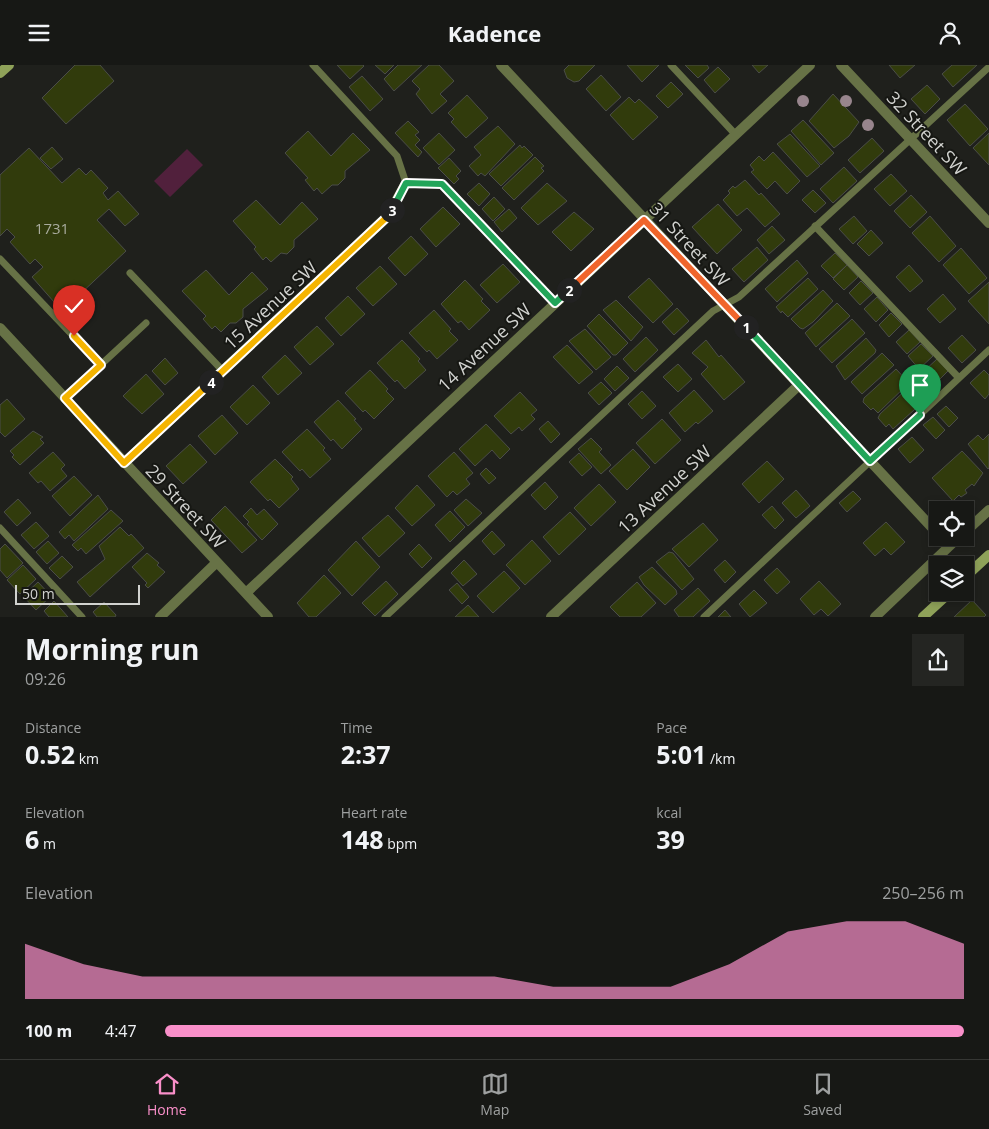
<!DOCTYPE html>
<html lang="en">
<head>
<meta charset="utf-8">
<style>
	:root { --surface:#171815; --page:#242522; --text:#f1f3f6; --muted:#9ea0a0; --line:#363734; --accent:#f98fc9 }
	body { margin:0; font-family:"Open Sans",sans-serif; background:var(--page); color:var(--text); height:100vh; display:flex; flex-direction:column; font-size:19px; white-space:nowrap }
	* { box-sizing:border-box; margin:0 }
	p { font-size:16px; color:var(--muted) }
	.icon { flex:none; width:28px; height:28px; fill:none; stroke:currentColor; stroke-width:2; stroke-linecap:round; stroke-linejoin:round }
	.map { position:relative; height:552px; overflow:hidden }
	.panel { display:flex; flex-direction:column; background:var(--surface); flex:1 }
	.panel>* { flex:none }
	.buttons { position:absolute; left:929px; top:436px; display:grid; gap:10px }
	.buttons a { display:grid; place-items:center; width:45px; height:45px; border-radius:0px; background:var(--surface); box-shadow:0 2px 8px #0003,0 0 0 1px var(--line); font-size:25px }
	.scale { position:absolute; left:15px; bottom:12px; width:125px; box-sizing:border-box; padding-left:5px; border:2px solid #d1d2cf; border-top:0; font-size:14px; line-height:18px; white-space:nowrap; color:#d1d2cf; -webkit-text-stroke:4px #161713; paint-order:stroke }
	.pin { position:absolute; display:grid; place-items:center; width:42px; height:42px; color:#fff; margin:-51px -21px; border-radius:50% 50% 50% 0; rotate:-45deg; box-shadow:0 0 5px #0007 }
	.pin .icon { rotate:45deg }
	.km { position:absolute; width:25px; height:25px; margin:-12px; border-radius:50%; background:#222; color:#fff; font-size:14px; line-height:25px; text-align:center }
	.round { display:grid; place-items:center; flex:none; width:52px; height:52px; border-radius:0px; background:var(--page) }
	.head { display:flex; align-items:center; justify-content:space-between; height:85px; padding:0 25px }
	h1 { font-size:28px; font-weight:700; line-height:38px }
	.figures { display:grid; grid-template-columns:repeat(3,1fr); gap:8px; height:85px; padding:5px 25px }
	.figures div { display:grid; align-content:center }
	.figures b { font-size:25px; font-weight:700 }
	.figures small { font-size:14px; font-weight:400 }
	.figures p { font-size:14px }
	.chart { height:140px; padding:10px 25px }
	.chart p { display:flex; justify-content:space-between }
	.chart svg { width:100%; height:90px; margin-top:5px; fill:var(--accent); opacity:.7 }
	ul { padding:0 25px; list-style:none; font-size:16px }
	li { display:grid; grid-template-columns:80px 60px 1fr; align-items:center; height:38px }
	li i { height:12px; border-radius:6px; background:var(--accent) }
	header { display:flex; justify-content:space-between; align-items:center; height:65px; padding:0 25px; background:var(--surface); font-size:22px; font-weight:700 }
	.menu { display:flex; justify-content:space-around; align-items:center; height:70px; border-top:1px solid var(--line); background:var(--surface); font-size:14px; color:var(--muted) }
	.menu a { display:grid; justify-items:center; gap:2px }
	.menu .selected { color:var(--accent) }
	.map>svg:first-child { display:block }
	.green { fill:#51203c }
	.building { fill:#313b0c; stroke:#4b4d48 }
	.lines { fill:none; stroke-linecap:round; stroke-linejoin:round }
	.lane { stroke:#677246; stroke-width:7 }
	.street { stroke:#677246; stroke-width:10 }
	.secondary { stroke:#8fa259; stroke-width:10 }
	.tree { fill:#98858d }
	.split-1-casing { stroke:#fff; stroke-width:10 }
	.split-2-casing { stroke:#fff; stroke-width:10 }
	.split-3-casing { stroke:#fff; stroke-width:10 }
	.split-4-casing { stroke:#fff; stroke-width:10 }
	.split-5-casing { stroke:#fff; stroke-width:10 }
	.split-1 { stroke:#22a559; stroke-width:6 }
	.split-2 { stroke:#f0652b; stroke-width:6 }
	.split-3 { stroke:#22a559; stroke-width:6 }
	.split-4 { stroke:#f5b400; stroke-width:6 }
	.split-5 { stroke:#f5b400; stroke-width:6 }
	.labels { text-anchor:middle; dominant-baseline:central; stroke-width:4; stroke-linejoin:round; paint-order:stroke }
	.number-label { font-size:15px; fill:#a9ac9e }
	.street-label { font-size:18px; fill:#d1d2cf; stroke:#161713 }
</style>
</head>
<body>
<header><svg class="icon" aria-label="menu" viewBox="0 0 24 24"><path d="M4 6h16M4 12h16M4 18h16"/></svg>Kadence<svg class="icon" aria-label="person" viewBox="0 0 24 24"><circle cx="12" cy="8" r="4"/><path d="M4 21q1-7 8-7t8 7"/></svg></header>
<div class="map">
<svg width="989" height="552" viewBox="0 0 989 552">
	<rect width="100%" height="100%" fill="#1f201c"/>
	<!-- green -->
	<path class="green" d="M187 84 203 100 170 132 154 116Z"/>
	<!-- building -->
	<path class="building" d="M75 0H100L114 16 66 59 42 33Z
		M337 0H363L364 1 350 14Z
		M375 0H394L385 9Z
		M398 0H422L394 26 384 14Z
		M429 0H439L454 16 440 29 447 36 432 49 416 29 420 24 412 16Z
		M569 0H595L579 16 574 17 567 13 564 5Z
		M627 0H659L642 17Z
		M685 0H707L709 3 698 13Z
		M752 0H768L759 8Z
		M889 0H915L900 13Z
		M952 0H977L953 22 942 9Z
		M718 2 730 14 715 28 704 15Z
		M601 10 621 32 606 46 586 24Z
		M362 11 383 34 370 46 349 22Z
		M671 17 683 29 668 43 656 31Z
		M927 20 940 34 925 49 911 34Z
		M833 29 859 57 849 71 834 83 809 56Z
		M467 30 488 53 466 73 451 57 454 54 448 48Z
		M629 32 635 38 639 34 658 52 633 75 610 50Z
		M965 39 988 64 970 81 947 55Z
		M803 55 834 88 821 100 791 66Z
		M408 56 419 67 415 70 420 75 415 80 422 87 418 92 395 68Z
		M498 61 515 79 485 111 481 108 478 111 469 101 481 90 474 82Z
		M308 66 331 91 353 68 370 85 345 106V113L338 120H332L322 129 317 123 314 126 305 115 308 113 285 88Z
		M439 68 455 85 439 100 423 83Z
		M989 68V100L973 83Z
		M790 69 820 101 807 112 777 79Z
		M872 73 884 86 860 108 848 95Z
		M520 80 522 83 524 81 533 90 501 121 489 109Z
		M52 82 63 94 51 104 40 93Z
		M29 83 62 118 79 103 86 110 91 105 108 123 103 128 108 135 118 126 139 149 125 161 109 144 97 155 126 186 62 246 32 212 43 202 35 194 30 199 10 177 15 172 7 164 0 171V110Z
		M773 87 800 116 787 129 775 116 767 124 751 107 754 105 750 100 759 91 764 96Z
		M535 92 544 101 541 103 544 106 514 135 502 123Z
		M449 93 461 106 456 111 459 114 454 119 438 103Z
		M844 102 857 116 833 138 820 124Z
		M891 109 907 126 890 141 874 124Z
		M745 115 759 130 761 128 780 149 765 162 747 143 737 151 723 135 730 128 728 126 733 121 735 123Z
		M479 118 490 129 479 141 467 129Z
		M547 118 567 136 538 160 521 143Z
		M813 125 826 138 815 148 802 135Z
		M911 130 927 147 910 163 894 146Z
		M494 132 505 144 493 156 482 144Z
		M256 135 280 160 302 137 318 154 294 175V182L287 189 281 188 271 197 266 192 263 195 254 184 256 182 233 156Z
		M718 139 742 165 717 189 692 162Z
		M443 142 460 159 436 182 420 164Z
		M509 144 517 153 502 167 494 157Z
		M574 147 594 164 571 186 552 167Z
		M854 151 867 166 853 179 839 164Z
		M930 151 956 181 939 197 912 168Z
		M772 161 785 175 769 189 757 175Z
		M871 165 883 178 869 191 857 179Z
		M411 171 428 189 405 211 388 193Z
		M757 182 768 195 744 217 732 204Z
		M961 183 987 213 969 229 943 200Z
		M835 188 847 200 833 213 821 201Z
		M797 195 808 208 777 237 765 224Z
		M503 199 520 217 497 238 480 220Z
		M847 200 858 212 844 225 833 214Z
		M909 200 923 216 910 227 896 212Z
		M380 201 397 219 373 241 356 223Z
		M206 205 229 230 252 207 268 224 243 244V252L236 258H230L221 267 215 261 212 264 203 254 206 251 182 226Z
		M649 213 673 239 653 258 628 232Z
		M808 213 818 224 788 252 782 246 781 248 776 242Z
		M465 215 483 234 481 236 490 245 469 265 461 256 458 258 441 239Z
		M861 216 873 228 860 240 849 228Z
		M989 217V259L968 236Z
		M823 225 833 236 813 257 803 264 800 263 791 254Z
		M943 229 956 244 940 258 927 244Z
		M348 231 365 249 341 271 325 253Z
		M877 232 888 245 876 257 864 244Z
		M616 235 643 262 631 276 603 245Z
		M837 238 850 251 816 282 805 268Z
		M677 243 689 256 674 270 662 257Z
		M434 245 451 264 449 266 458 275 437 294 429 285 427 287 409 268Z
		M891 248 902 259 889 272 879 260Z
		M599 249 628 278 616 290H613L587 261Z
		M852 254 865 268 832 298 819 284Z
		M317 261 334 279 310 300 294 282Z
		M585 264 611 292 596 305 569 276Z
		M909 265 920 277 907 289 896 277Z
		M962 270 976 285 962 298 948 283Z
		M646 272 658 285 635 307 623 294Z
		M866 273 876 285 875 288 845 315 836 301Z
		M402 275 420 294 418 296 426 305 405 324 397 315 395 317 377 298Z
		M706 275 719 292 721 290 745 317 724 335 701 309 708 302 692 288Z
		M921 279 933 291 919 304 908 291Z
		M567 280 593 307 579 319 553 292Z
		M882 288 894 300 862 329 851 317Z
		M285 290 302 308 278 330 262 312Z
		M165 293 178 308 165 320 152 306Z
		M937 294 948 306 936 318 924 306Z
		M678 299 692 314 678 327 663 312Z
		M617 301 629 313 615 326 604 314Z
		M896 304 909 318 878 348 873 343 871 345 863 337 864 333Z
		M370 305 388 324 386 326 394 334 374 354 365 345 363 347 345 328Z
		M984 305 989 310V329L985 334 970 318Z
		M146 309 164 329 142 349 123 331Z
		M601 317 612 328 599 340 588 328Z
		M253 320 270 338 247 360 230 342Z
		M911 320 925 335 893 364 889 359 886 362 878 353 880 349Z
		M694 325 713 346 698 359 696 357 685 367 669 348Z
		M642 326 656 341 642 354 628 339Z
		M520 327 537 345 531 350 535 354 522 366 519 362 511 369 494 351Z
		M7 334 25 354 5 372 0 367V340Z
		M338 335 356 354 354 355 362 364 342 384 333 374 331 376 314 357Z
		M946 341 958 353 949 362 937 349Z
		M222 350 238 368 215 390 198 371Z
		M933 352 945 365 936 374 923 360Z
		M662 354 681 375 655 399 636 378Z
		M548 356 560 369 551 378 539 364Z
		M486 359 510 384 500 394 492 385 475 401 459 384Z
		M307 364 325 383 323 385 331 394 310 413 302 404 300 406 282 387Z
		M33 366 43 372 40 374 44 378 20 400 12 392 14 390 10 386Z
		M989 369V403L988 404 968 379 978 370 983 375Z
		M912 372 924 385 910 398 898 384Z
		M591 373 602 384 599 387 611 400 601 409 578 384Z
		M190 379 207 397 183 419 166 401Z
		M633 384 650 402 627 425 609 406Z
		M962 386 983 408 974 421 972 419 965 425 967 428 961 432 959 430 953 436 932 413Z
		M53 387 65 400 61 404 67 411 50 426 41 416 38 418 29 408Z
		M454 387 473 408 466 414 470 419 457 430 453 426 447 432 428 411Z
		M579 388 592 402 582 411 569 397Z
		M275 394 293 412 291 414 299 424 279 443 270 434 268 436 250 417Z
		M767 396 784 414 759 438 742 419Z
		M486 403 496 413 489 419 480 409Z
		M74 411 92 430 70 451 52 431Z
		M545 417 558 432 545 445 531 430Z
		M599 419 616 437 591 461 574 443Z
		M417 420 435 440 412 461 395 443Z
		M796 425 810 441 796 453 782 438Z
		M853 426 861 434 847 447 839 438Z
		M98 430 108 444 74 476 69 470 65 474 59 467Z
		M18 434 31 448 17 461 4 447Z
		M466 434 482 448 468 461 454 445Z
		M225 441 257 475 242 488 211 455Z
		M772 441 784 455 775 464 762 450Z
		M251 443 257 450 264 444 278 459 262 475 247 459 249 457 243 451Z
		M111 445 123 456 86 489 81 483 78 486 72 480Z
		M450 446 465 462 450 477 435 460Z
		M570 447 586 464 559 490 543 472Z
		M388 450 405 468 379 492 362 473Z
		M36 457 49 471 34 484 21 470Z
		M886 457 905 477 891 490 884 483 875 491 863 478Z
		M703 458 718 475 689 502 672 484Z
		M120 462 129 471 131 469 144 483 90 532 77 517 105 494 99 481Z
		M492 466 505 480 494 490 482 476Z
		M532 475 551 496 525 520 506 500Z
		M48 476 59 488 47 499 36 487Z
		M356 476 380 502 352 531 328 505Z
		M5 479 23 498 7 513 0 505V484Z
		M419 479 432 493 422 503 409 489Z
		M669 487 673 488 694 514 682 525 656 497Z
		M147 488 159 498 157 500 165 507 148 523 145 520 147 518 132 502Z
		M62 491 73 502 60 514 49 503Z
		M464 495 477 509 463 521 451 508Z
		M725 495 736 507 725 518 714 505Z
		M23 500 36 514 20 529 7 515Z
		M652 502 676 525 677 529 665 540 644 520 639 512Z
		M777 503 790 517 777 529 764 515Z
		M504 506 520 523 493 548 477 531Z
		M324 510 341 528 316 552H309L297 538Z
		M386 516 398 529 375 551 362 538Z
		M819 516 841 539 828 551 821 544 814 550 800 534Z
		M38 517 51 531 36 545 23 531Z
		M637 517 656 538 641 552H620L610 542Z
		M457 518 469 532 462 539 449 525Z
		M698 523 710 536 693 552H679L674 545Z
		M754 525 767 538 750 552 739 539Z
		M972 535 986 550 984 552H954Z
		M54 536 68 552H49L44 546Z
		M104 537 116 550 115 552H97L93 547Z
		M468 540 479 552H455Z
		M725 545 731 552H718Z"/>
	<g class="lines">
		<!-- lane -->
		<path class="lane" d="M313 0 397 91 406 118 442 119 555 238
			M671 0 736 70
			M815 161 959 313
			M0 194 101 300
			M130 208 223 306
			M65 333 146 258
			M0 463 82 552
			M385 552 713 246 739 232 989 2
			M704 552 989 285"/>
		<!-- street -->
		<path class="street" d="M501 0 938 469
			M841 0 989 158
			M0 263 268 552
			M124 398 388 151 406 118
			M965 467 989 445
			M246 528 810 0
			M160 552 217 497
			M551 552 799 320
			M875 552 959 472"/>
		<!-- secondary -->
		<path class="secondary" d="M0 8 9 0
			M965 512 989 490
			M923 552 949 528"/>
	</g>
	<!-- trees -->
	<g class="tree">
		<circle cx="803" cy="36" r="6"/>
		<circle cx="846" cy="36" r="6"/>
		<circle cx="868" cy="60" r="6"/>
	</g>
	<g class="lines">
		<!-- split-1 casing -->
		<g class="split-1-casing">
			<path id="split-1" d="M746 262 870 396 920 350"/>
		</g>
		<!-- split-2 casing -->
		<g class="split-2-casing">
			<path id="split-2" d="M569 225 644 155 746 262"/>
		</g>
		<!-- split-3 casing -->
		<g class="split-3-casing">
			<path id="split-3" d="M392 145 406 118 442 119 555 238 569 225"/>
		</g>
		<!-- split-4 casing -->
		<g class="split-4-casing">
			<path id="split-4" d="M211 317 388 151 392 145"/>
		</g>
		<!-- split-5 casing -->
		<g class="split-5-casing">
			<path id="split-5" d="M74 271 101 300 65 333 124 398 211 317"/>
		</g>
		<!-- split-1 -->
		<use href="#split-1" class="split-1"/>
		<!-- split-2 -->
		<use href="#split-2" class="split-2"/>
		<!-- split-3 -->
		<use href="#split-3" class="split-3"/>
		<!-- split-4 -->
		<use href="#split-4" class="split-4"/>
		<!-- split-5 -->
		<use href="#split-5" class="split-5"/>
	</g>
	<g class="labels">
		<!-- number labels -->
		<g class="number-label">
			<text x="52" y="163">1731</text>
		</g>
		<!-- street labels -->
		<g class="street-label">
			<text transform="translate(927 68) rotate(47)">32 Street SW</text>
			<text transform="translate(690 179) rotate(47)">31 Street SW</text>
			<text transform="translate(270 240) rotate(-43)">15 Avenue SW</text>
			<text transform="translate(484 282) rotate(-43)">14 Avenue SW</text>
			<text transform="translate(664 424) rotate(-43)">13 Avenue SW</text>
			<text transform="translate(186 441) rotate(47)">29 Street SW</text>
		</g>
	</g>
</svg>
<div class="buttons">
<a><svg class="icon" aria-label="locate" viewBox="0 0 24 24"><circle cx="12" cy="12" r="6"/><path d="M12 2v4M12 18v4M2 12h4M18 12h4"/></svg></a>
<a><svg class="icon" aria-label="layers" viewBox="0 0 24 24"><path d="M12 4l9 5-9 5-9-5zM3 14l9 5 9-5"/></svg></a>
</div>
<div class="scale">50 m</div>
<div class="pin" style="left:920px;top:350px;background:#1e9e55"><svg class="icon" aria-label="arrive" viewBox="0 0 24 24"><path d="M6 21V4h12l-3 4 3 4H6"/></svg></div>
<div class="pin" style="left:74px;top:271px;background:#d93025"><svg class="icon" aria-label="check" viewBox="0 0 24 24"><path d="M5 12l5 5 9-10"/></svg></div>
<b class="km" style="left:746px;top:262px">1</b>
<b class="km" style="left:569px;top:225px">2</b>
<b class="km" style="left:392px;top:145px">3</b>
<b class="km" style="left:211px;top:317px">4</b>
</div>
<section class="panel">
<div class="head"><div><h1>Morning run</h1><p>09:26</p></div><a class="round"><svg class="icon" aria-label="share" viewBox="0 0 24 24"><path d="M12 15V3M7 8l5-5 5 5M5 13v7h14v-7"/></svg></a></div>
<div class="figures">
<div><p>Distance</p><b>0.52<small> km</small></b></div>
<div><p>Time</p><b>2:37</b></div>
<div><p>Pace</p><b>5:01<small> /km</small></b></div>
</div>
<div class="figures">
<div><p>Elevation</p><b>6<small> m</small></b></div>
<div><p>Heart rate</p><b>148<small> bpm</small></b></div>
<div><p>kcal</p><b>39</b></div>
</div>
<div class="chart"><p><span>Elevation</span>250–256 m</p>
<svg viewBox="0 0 160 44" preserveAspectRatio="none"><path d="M0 44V17L10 27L20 33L30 33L40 33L50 33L60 33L70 33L80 33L90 38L100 38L110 38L120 27L130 11L140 6L150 6L160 17V44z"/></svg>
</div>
<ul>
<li><b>100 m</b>4:47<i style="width:100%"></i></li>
</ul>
</section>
<nav class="menu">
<a class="selected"><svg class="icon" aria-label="home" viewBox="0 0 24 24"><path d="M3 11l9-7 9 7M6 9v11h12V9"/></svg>Home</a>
<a><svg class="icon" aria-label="map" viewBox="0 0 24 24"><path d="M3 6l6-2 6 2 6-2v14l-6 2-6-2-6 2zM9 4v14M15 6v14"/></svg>Map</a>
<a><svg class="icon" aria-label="saved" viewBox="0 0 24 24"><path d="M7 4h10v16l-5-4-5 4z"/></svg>Saved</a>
</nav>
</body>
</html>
